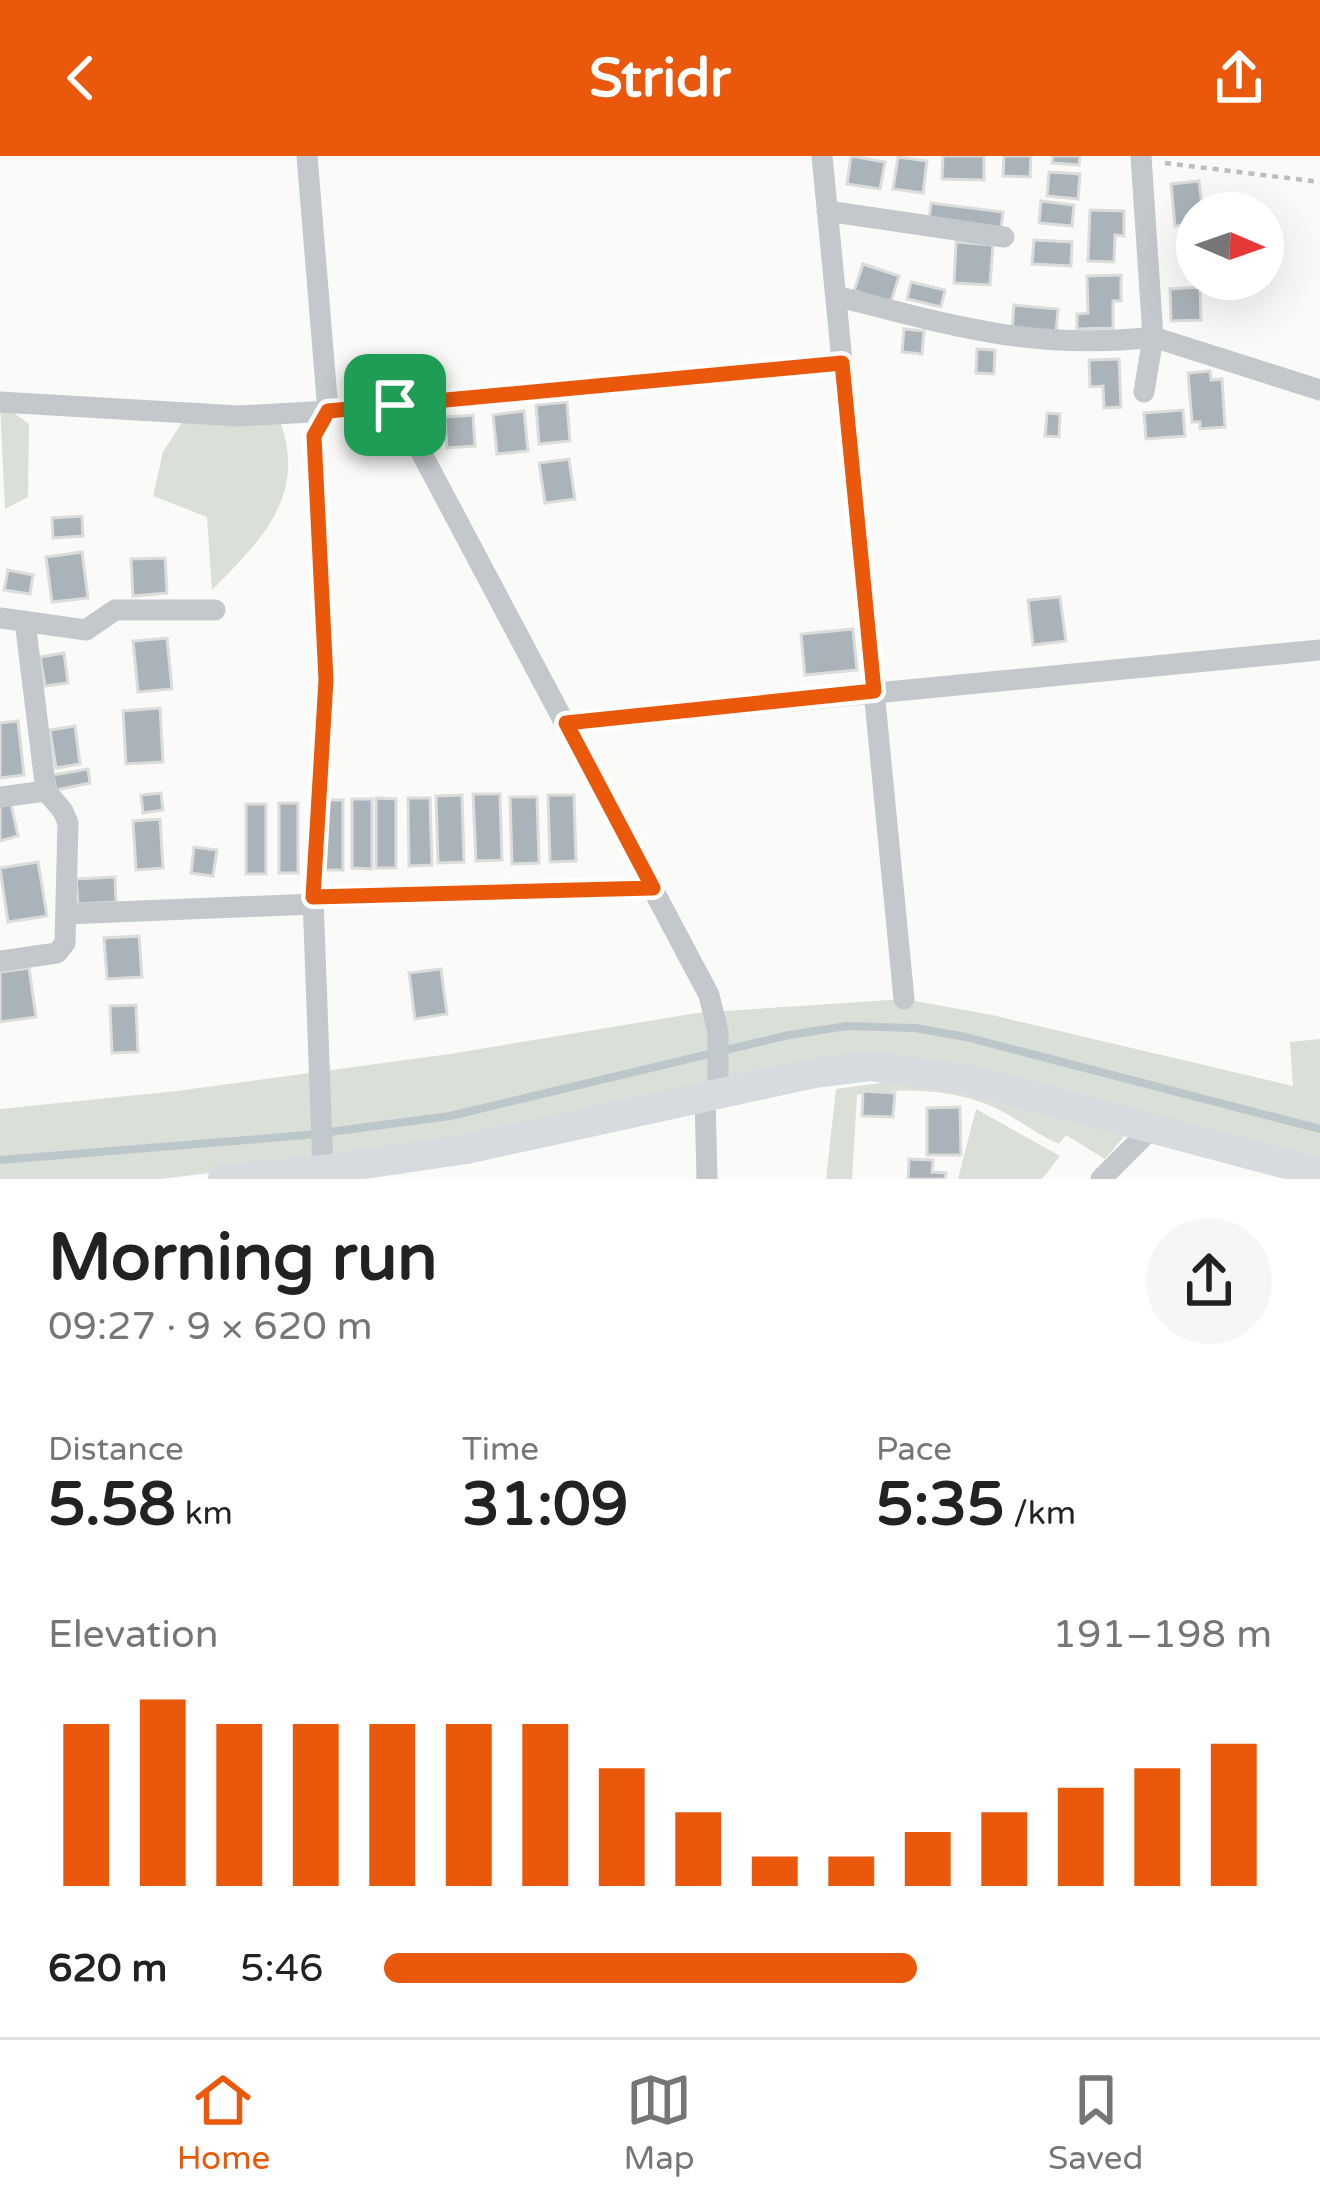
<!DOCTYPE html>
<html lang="en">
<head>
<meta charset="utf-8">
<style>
	:root { --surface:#fff; --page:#f6f6f6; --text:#222; --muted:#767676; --line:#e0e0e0; --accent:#ea580c }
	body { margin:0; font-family:"Varela Round",sans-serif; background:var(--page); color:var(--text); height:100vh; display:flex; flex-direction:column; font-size:45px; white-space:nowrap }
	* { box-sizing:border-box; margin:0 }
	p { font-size:39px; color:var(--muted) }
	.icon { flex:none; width:66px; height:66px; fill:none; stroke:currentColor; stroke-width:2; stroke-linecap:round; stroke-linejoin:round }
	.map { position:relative; height:1023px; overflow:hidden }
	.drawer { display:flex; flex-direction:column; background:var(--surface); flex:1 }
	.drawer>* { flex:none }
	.needle { width:78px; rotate:92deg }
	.buttons { position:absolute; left:1176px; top:36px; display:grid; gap:24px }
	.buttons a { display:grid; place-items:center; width:108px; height:108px; border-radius:50%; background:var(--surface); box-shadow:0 12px 48px #0002; font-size:60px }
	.pin { position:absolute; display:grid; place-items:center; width:102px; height:102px; color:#fff; margin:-51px; border-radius:24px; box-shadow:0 6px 18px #0006 }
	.round { display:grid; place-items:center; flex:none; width:126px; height:126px; border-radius:63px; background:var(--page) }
	.summary { display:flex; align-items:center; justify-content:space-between; height:204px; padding:0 48px }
	h1 { font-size:66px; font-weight:700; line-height:90px }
	.metrics { display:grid; grid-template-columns:repeat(3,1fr); gap:18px; height:204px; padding:12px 48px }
	.metrics div { display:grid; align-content:center }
	.metrics b { font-size:60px; font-weight:700 }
	.metrics small { font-size:33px; font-weight:400 }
	.metrics p { font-size:33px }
	.chart { height:336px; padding:24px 48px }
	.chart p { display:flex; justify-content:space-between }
	.chart svg { width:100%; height:216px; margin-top:12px; stroke:var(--accent); stroke-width:6 }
	ul { padding:0 48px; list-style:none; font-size:39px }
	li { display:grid; grid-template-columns:192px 144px 1fr; align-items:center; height:90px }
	li i { height:30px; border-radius:15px; background:var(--accent) }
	header { display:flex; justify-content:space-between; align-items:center; height:156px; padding:0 48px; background:var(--accent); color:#fff; font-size:54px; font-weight:700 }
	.tab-bar { display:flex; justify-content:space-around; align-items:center; height:168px; border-top:3px solid var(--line); background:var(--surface); font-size:33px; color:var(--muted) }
	.tab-bar a { display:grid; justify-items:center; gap:6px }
	.tab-bar .current { color:var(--accent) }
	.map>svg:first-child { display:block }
	.green { fill:#dadfd7 }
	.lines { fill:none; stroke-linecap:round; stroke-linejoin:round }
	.stream { stroke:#bbc7cb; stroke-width:8 }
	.building { fill:#aab3b9; stroke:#dcdcda; stroke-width:3 }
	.path { stroke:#bbbfc2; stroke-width:4.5; stroke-dasharray:6 6; stroke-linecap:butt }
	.street { stroke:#c3c8cc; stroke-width:21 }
	.secondary { stroke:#d6dbdf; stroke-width:30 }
	.route-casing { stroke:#fff; stroke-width:24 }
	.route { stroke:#ea580c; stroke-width:15 }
</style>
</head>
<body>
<header><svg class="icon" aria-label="back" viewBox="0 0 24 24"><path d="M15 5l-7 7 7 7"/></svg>Stridr<svg class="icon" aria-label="share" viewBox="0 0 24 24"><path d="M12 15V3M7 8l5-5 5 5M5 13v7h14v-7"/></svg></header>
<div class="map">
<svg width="1320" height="1023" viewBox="0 0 1320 1023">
	<rect width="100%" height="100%" fill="#fafaf8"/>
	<!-- green -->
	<path class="green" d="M0 247 29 268 28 341 5 353Z
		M188 257 277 258C310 335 265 381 212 434L207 361 153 340 163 296Z
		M904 843 992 859 1293 930 1290 886 1320 883V1016L1126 978 1105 1003 1066 979 1059 988C1035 978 1015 960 991 950 953 933 897 931 857 939L852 1023H826L836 933 903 924 858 911 390 995 160 1023H0V953L177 935 450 898 697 857Z
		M976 953 1060 1000 1042 1023H958Z"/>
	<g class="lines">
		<!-- stream -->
		<path class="stream" d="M0 1004 307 979 450 960 789 879 847 870 915 872 966 881 1320 973"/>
	</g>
	<!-- building -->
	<path class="building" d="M851 0 885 6 880 33 847 28Z
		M943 0H984V24L942 23Z
		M1004 0H1031L1030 21 1003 20Z
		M1053 0H1080L1079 9 1052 7Z
		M898 1 927 5 923 37 893 33Z
		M1049 16 1080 18 1078 43 1047 40Z
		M1199 25 1203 57H1197V67L1175 70 1171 28Z
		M1041 45 1074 49 1072 70 1039 67Z
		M931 47 1003 56 1001 73 929 64Z
		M1090 54 1124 55V80L1115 79 1114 106 1088 105Z
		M1034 84 1072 86 1071 110 1032 108Z
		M956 86 993 89 990 129 954 127Z
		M863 108 899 120 891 146 854 135Z
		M1121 119V145H1113V172L1077 173V158L1088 157 1087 120Z
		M911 126 945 134 941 151 907 143Z
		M1200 131 1201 164 1171 165 1170 133Z
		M1014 149 1058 153 1056 177 1012 173Z
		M904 173 924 175 922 198 902 196Z
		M977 193 995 194 994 218 976 217Z
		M1119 203 1121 251 1104 252 1103 230 1090 231 1089 204Z
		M1210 215 1211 224 1222 223 1225 271 1200 273V266H1192L1188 217Z
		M567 246 570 285 539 288 536 249Z
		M1183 254 1185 280 1146 283 1144 257Z
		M524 255 528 295 497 298 493 259Z
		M1047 257 1060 258 1059 281 1045 280Z
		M473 259 475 290 447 292 445 261Z
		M569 303 575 343 545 347 539 307Z
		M82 360 83 380 53 382 52 362Z
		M82 396 88 442 52 446 46 401Z
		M165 402 167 437 133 440 131 403Z
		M8 414 33 419 30 438 4 434Z
		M1060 441 1066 485 1033 489 1028 444Z
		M853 473 857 514 805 519 801 478Z
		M167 482 172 533 138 536 133 485Z
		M64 497 68 527 45 530 40 501Z
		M160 552 163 606 126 608 123 555Z
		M18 565 24 619 0 622V567Z
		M75 570 80 608 56 612 50 574Z
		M88 613 90 627 56 634 53 619Z
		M161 637 163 654 143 657 141 639Z
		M473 638H500L502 704 476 705Z
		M462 639 464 706 438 707 436 640Z
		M548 639H574L576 705 550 706Z
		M510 641H537L539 707 512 708Z
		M376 642 396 643V712H376Z
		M408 642H430L432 709 409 710Z
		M352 643H372V713L352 712Z
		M323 644H343V714H323Z
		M279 647H298V717H279Z
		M11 648 18 680 0 685V650Z
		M246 648H266V718H246Z
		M160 663 163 712 136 714 133 665Z
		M194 691 217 694 213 720 191 717Z
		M38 706 47 760 8 766 0 712Z
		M115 721 116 746 78 748 76 723Z
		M139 780 142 821 107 823 104 782Z
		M29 812 36 861 0 866V816Z
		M441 813 447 858 415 863 409 817Z
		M136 849 138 896 112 897 110 850Z
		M863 935 895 937 893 961 862 960Z
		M960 951 961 999H927V952Z
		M909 1003 933 1004 932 1016 946 1017 945 1023H908Z"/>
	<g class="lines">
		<!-- path -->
		<path class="path" d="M1165 7 1320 26"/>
		<!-- street -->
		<path class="street" d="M307 0 328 255 314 280 326 524 313 741 323 1014
			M822 0 904 843
			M1141 0 1153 181 1320 234
			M827 55 1004 81
			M836 140C949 169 1034 195 1153 181L1144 236
			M0 246 239 260 328 255 842 207
			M396 249 709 839 718 876V937
			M0 462 86 474 115 454H215
			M566 567 1320 494
			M0 641 46 635 25 465
			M313 741 653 732
			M66 758 313 748
			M0 805 57 797 65 787 68 667 63 655 46 635
			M705 939 707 1023
			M1101 1023 1152 972"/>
		<!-- secondary -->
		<path class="secondary" d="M223 1023 323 1014 466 993 814 917 870 910 967 923 1320 1017"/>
	</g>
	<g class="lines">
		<!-- route casing -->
		<g class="route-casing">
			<path id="route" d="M842 207 874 535 566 567 653 732 313 741 326 524 314 280 328 255Z"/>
		</g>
		<!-- route -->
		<use href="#route" class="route"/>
	</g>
</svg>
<div class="buttons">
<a><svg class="needle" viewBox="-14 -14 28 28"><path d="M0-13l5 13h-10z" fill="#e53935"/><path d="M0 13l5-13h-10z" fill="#767676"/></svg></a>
</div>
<div class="pin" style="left:395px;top:249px;background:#1e9e55"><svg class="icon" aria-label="arrive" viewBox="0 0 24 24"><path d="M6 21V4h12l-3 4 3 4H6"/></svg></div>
</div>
<section class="drawer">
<div class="summary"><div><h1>Morning run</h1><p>09:27 · 9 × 620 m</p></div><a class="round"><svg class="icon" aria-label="share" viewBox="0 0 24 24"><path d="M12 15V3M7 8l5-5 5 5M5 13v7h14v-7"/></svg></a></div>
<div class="metrics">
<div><p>Distance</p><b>5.58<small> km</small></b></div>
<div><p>Time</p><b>31:09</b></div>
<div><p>Pace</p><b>5:35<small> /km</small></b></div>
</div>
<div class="chart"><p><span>Elevation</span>191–198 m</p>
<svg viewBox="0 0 160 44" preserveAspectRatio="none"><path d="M5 44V11M15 44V6M25 44V11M35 44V11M45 44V11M55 44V11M65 44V11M75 44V20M85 44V29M95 44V38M105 44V38M115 44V33M125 44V29M135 44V24M145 44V20M155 44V15"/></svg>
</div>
<ul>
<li><b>620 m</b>5:46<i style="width:60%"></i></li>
</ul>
</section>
<nav class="tab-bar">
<a class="current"><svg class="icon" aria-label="home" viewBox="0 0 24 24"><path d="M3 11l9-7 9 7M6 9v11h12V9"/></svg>Home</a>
<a><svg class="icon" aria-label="map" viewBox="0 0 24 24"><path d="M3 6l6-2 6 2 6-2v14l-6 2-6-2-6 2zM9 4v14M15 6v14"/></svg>Map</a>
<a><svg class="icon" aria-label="saved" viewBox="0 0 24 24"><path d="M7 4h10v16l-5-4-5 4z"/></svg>Saved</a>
</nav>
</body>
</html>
